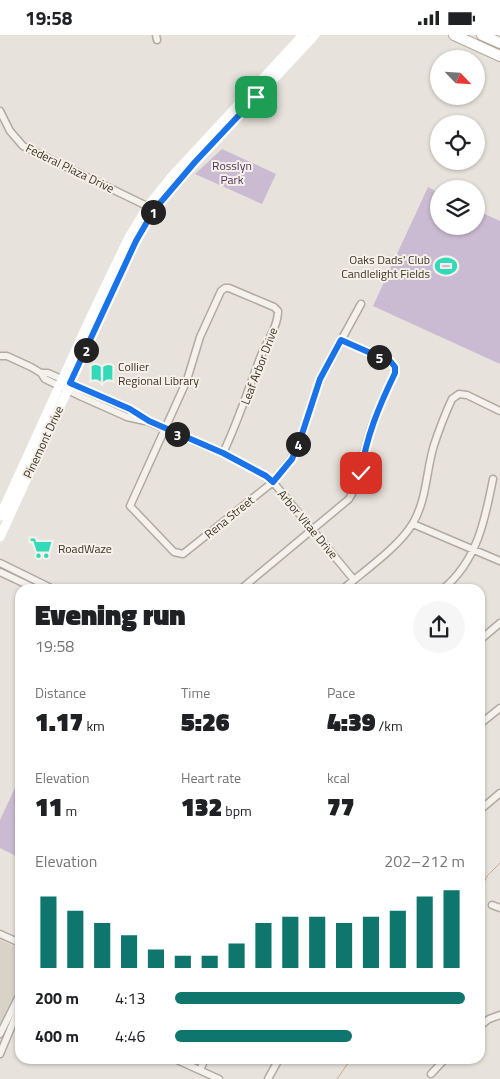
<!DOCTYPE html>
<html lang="en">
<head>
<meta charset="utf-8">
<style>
	:root { --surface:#fff; --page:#f6f6f6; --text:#202124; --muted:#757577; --accent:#0f766e }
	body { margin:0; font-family:"Titillium Web",sans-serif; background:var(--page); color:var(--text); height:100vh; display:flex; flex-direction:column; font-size:19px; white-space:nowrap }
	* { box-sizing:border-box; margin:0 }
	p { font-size:16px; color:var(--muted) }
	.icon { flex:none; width:28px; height:28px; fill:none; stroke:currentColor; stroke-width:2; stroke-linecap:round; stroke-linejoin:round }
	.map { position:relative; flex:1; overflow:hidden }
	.sheet { position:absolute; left:15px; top:549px; width:470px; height:480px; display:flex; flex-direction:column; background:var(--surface); border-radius:15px; box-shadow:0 1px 4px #0004 }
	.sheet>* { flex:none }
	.needle { width:32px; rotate:115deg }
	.controls { position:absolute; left:430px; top:15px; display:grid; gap:10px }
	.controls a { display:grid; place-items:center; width:55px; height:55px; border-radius:50%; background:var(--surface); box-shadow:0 1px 4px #0004; font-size:25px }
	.pin { position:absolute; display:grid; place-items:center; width:42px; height:42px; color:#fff; margin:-21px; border-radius:10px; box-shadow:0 2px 8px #0006 }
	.km { position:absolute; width:25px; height:25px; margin:-12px; border-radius:50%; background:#222; color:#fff; font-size:14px; line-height:25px; text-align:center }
	.round { display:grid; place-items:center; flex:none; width:52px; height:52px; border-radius:26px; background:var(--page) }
	.overview { display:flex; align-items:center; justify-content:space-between; height:85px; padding:0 20px }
	h1 { font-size:28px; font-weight:800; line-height:38px }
	.stats { display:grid; grid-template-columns:repeat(3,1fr); gap:8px; height:85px; padding:5px 20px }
	.stats div { display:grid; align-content:center }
	.stats b { font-size:25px; font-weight:800 }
	.stats small { font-size:14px; font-weight:400 }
	.stats p { font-size:14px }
	.chart { height:140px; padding:10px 20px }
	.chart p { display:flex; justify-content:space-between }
	.chart svg { width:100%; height:90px; margin-top:5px; stroke:var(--accent); stroke-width:6 }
	ul { padding:0 20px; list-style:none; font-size:16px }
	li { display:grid; grid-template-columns:80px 60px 1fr; align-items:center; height:38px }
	li i { height:12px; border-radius:6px; background:var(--accent) }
	.status { display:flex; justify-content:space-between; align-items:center; height:35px; padding:0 25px; background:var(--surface); direction:ltr }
	.status svg { height:14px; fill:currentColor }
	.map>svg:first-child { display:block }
	.built { fill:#d9d2c9 }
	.park { fill:#cbbbd2 }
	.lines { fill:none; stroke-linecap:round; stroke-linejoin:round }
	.stream { stroke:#cbad92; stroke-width:1 }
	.street-casing { stroke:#b1aaa0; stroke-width:9 }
	.primary-casing { stroke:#b4a899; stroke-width:12 }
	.street { stroke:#f5f2ee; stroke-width:6 }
	.secondary { stroke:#fff; stroke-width:9 }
	.primary { stroke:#fff; stroke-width:10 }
	.route-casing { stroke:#fff; stroke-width:10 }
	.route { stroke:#1a73e8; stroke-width:6 }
	.labels { text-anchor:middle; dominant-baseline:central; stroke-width:4; stroke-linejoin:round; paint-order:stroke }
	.park-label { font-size:12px; fill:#51305b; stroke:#f5f0ea }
	.street-label { font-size:12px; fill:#3e3424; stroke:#f5f0ea }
	.poi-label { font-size:12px; fill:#3e3424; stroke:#f5f0ea; text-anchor:start }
</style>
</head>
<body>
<div class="status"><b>19:58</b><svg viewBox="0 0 49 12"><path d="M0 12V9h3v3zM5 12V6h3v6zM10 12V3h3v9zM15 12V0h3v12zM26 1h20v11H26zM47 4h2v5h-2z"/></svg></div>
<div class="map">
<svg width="500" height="1044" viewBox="0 0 500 1044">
	<rect width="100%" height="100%" fill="#e7e2db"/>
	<!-- built -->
	<path class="built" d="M0 905 20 914V949L0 989Z"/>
	<!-- park -->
	<path class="park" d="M222 114 276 139 262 169 195 139Z
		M428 152 439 158V191H476V175L500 186V329L373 271Z
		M20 742V823L0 813V785Z"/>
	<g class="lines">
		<!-- stream -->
		<path class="stream" d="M480 856 487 841 500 828
			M337 1044 351 1024"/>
		<!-- street casing -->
		<g class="street-casing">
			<path id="street" d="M156 0 157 5
				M0 76 10 96 23 111 151 173
				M0 321H7L31 332 41 338 45 344 82 362 127 382 145 386
				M41 338H48L130 374 149 387 223 418 266 441 273 447 354 545
				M223 418C238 387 248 355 260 323 266 307 278 292 278 276L274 272 229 253H225L221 256 200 302 187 345 130 471 174 517 183 519 273 447 291 424 301 402 320 344 361 269
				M413 489 500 526
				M0 528 53 554
				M0 537 36 554
				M241 554 349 464C361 446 361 426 367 406 374 382 384 360 395 338V332L391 327 341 305
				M343 554C364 536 399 512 413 488 427 464 426 436 434 410 439 395 445 379 452 364L459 359 467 360 500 376
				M443 554C477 526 485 485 493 444
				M480 605 500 588
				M480 689 500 673
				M480 775 500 758
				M492 870 500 873
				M0 899 20 908
				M480 991 489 984 500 980
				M0 999 20 959
				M0 1019 20 971
				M175 1024 219 1044
				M200 1035 205 1024
				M431 1039 445 1024
				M268 1044 279 1024"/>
		</g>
		<!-- primary casing -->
		<g class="primary-casing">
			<path id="primary" d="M454 0 500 21
				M482 0 500 8"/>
		</g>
		<!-- street -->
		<use href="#street" class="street"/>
		<!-- secondary -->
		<path class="secondary" d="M0 481 92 279 129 202 148 171 172 141 303 0
			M0 502 134 211 154 175 173 152 315 0"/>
		<!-- primary -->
		<use href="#primary" class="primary"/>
	</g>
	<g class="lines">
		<!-- route casing -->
		<g class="route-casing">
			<path id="route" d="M256 62 195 127 154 175 136 206 70 348 130 374 149 386 223 418 266 441 273 447 292 424 301 402 320 344 341 305 391 327 395 332V338C379 371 366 402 361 438"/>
		</g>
		<!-- route -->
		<use href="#route" class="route"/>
	</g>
	<!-- icons -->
	<defs>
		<g id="stadium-bare" transform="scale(1.725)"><path d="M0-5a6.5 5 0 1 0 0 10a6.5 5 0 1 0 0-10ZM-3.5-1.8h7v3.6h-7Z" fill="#33dab9" stroke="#f5f0ea" stroke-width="2.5" paint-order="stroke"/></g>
		<g id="library-bare" transform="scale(1.725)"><path d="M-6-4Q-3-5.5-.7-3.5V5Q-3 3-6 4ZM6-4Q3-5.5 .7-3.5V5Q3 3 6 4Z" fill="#33dab9" stroke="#f5f0ea" stroke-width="2.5" paint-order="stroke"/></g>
		<g id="supermarket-bare" transform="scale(1.725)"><path d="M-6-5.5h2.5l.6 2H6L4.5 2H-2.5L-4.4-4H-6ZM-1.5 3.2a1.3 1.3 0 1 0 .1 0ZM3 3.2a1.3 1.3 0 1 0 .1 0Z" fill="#33dab9" stroke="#f5f0ea" stroke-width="2.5" paint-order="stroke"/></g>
	</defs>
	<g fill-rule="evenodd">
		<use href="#stadium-bare" x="446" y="231"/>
		<use href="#library-bare" x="102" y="338"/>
		<use href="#supermarket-bare" x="41" y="513"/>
	</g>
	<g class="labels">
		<!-- park labels -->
		<g class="park-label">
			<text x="232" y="130">Rosslyn<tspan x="232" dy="14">Park</tspan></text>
		</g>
		<!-- street labels -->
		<g class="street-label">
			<text transform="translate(70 133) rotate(26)">Federal Plaza Drive</text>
			<text transform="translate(259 331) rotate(-69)">Leaf Arbor Drive</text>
			<text transform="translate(43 407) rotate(-65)">Pinemont Drive</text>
			<text transform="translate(229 482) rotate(-39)">Rena Street</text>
			<text transform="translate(308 489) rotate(50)">Arbor Vitae Drive</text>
		</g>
		<!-- poi labels -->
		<g class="poi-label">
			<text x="430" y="224" text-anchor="end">Oaks Dads' Club<tspan x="430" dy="14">Candlelight Fields</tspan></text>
			<text x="118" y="331">Collier<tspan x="118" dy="14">Regional Library</tspan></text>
			<text x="58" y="513">RoadWaze</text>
		</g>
	</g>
</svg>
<div class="controls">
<a><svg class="needle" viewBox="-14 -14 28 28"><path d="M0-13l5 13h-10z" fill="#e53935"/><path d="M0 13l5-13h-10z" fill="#757577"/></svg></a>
<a><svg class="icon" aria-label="locate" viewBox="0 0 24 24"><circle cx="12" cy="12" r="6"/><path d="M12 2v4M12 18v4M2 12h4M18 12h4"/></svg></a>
<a><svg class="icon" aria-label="layers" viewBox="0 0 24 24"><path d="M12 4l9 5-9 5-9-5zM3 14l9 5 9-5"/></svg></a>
</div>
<div class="pin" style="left:256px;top:62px;background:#1e9e55"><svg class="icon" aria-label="arrive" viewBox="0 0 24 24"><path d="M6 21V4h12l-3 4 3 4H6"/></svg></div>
<div class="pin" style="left:361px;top:438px;background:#d93025"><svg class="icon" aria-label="check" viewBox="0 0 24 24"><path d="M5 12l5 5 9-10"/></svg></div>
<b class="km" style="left:153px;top:177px">1</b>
<b class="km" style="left:86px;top:315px">2</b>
<b class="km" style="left:177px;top:399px">3</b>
<b class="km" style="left:298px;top:409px">4</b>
<b class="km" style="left:379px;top:322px">5</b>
<section class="sheet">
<div class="overview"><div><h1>Evening run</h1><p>19:58</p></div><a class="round"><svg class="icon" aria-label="share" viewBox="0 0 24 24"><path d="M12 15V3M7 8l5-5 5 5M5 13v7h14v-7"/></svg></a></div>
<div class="stats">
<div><p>Distance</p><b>1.17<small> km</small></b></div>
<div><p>Time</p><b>5:26</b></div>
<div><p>Pace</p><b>4:39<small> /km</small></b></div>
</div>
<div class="stats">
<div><p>Elevation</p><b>11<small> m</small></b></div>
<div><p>Heart rate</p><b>132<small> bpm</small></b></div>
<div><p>kcal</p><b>77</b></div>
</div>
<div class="chart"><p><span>Elevation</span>202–212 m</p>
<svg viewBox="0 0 160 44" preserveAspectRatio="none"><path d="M5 44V9M15 44V16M25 44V22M35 44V28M45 44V35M55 44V38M65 44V38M75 44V32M85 44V22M95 44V19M105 44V19M115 44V22M125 44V19M135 44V16M145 44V9M155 44V6"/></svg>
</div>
<ul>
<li><b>200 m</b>4:13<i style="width:100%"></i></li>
<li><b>400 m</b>4:46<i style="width:61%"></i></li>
</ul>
</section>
</div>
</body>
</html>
